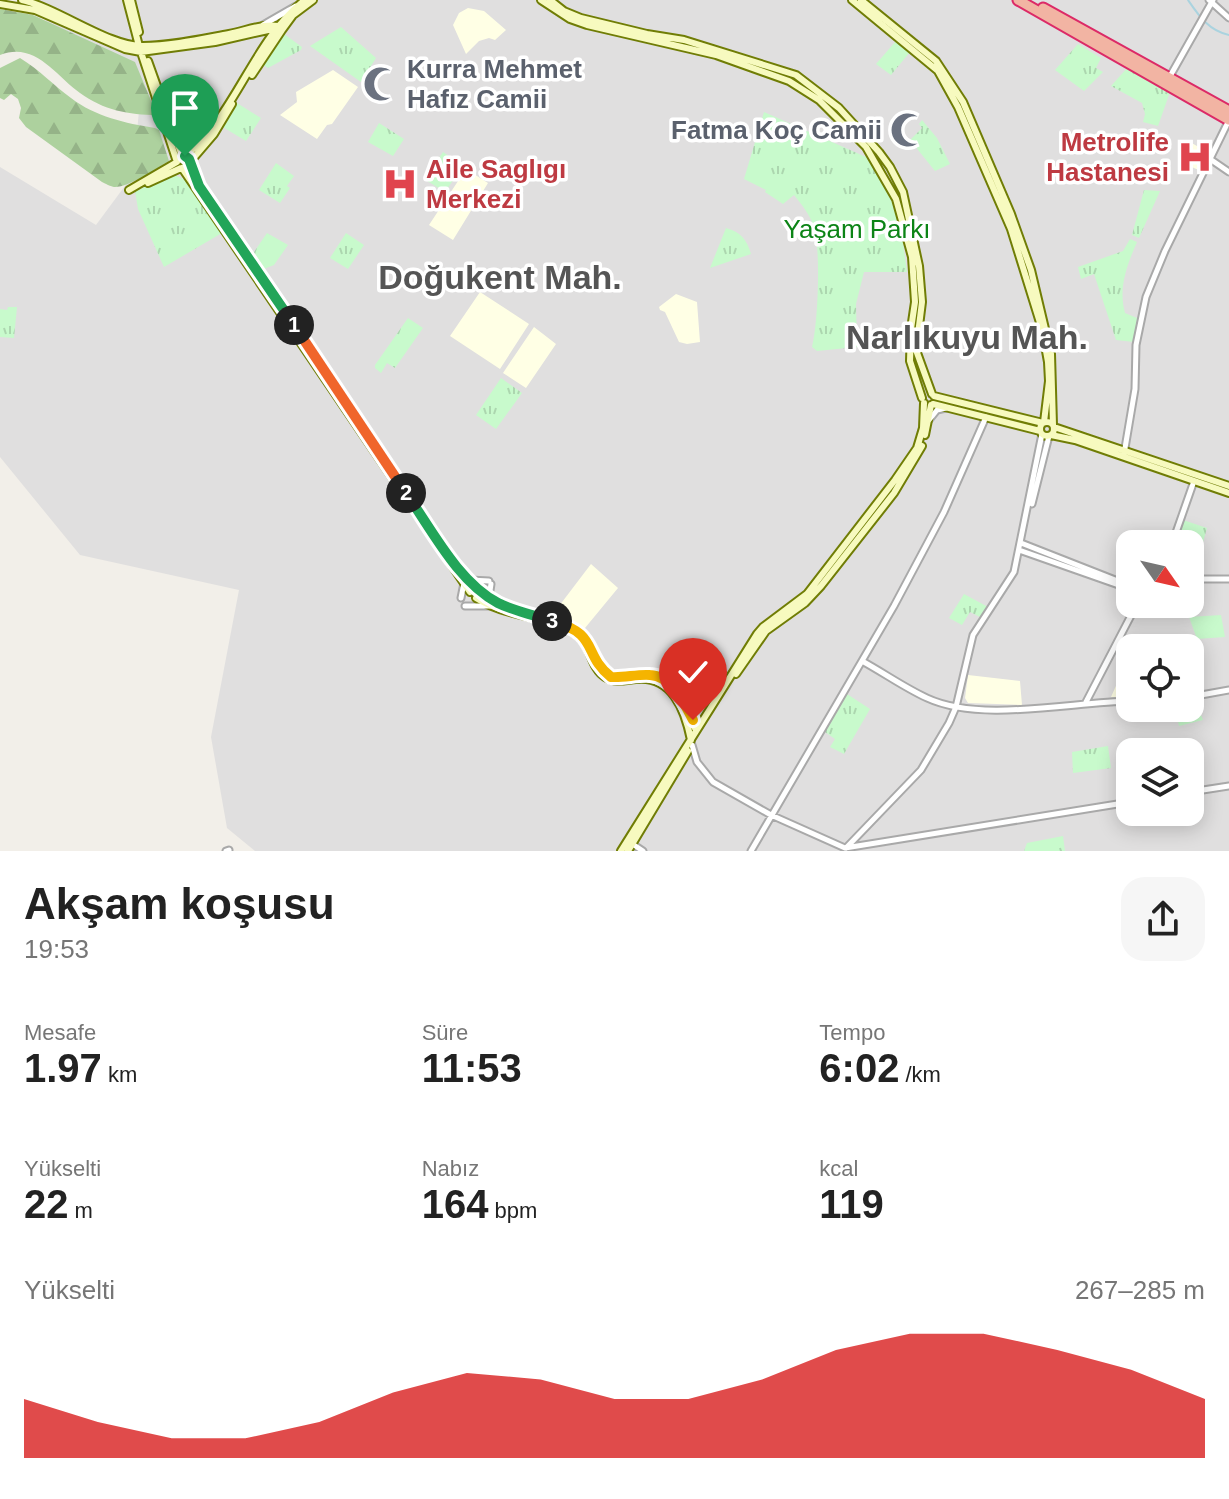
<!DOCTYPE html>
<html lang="tr">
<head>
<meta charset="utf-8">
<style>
	:root { --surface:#fff; --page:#f6f6f6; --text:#222; --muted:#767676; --accent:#d40000 }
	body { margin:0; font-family:Helvetica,sans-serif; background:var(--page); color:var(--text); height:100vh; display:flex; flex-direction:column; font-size:30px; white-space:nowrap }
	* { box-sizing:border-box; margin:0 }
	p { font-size:26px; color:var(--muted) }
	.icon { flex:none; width:44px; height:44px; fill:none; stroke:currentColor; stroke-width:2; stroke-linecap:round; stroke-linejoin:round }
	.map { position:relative; height:851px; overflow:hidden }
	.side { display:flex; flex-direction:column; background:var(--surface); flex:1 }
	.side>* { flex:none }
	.needle { width:52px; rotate:124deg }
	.buttons { position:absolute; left:1116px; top:530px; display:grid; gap:16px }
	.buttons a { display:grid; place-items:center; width:88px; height:88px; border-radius:16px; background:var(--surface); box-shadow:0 4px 20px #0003; font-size:40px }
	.pin { position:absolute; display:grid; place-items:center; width:68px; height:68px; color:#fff; margin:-82px -34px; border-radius:50% 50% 50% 0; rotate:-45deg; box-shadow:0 0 8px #0007 }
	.pin .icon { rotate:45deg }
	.km { position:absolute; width:40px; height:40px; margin:-20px; border-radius:50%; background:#222; color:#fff; font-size:22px; line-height:40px; text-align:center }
	.round { display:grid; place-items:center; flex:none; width:84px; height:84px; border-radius:24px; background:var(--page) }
	.summary { display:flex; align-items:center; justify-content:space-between; height:136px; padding:0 24px }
	h1 { font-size:44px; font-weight:700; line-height:60px }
	.stats { display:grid; grid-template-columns:repeat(3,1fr); gap:12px; height:136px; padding:8px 24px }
	.stats div { display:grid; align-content:center }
	.stats b { font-size:40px; font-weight:700 }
	.stats small { font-size:22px; font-weight:400 }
	.stats p { font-size:22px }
	.chart { height:224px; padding:16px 24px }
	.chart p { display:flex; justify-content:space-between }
	.chart svg { width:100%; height:144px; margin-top:8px; fill:var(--accent); opacity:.7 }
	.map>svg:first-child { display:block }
	.residential { fill:#e0dfdf; fill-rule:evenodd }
	.education { fill:#ffffe5 }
	.forest { fill:url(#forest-firs) }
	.park { fill:url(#park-tufts) }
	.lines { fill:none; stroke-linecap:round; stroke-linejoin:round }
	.stream { stroke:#aad3df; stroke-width:2 }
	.tertiary-casing { stroke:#a9a9a9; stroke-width:9 }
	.secondary-casing { stroke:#707d05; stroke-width:10 }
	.trunk-casing { stroke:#dc2a67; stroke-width:13 }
	.tertiary { stroke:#fff; stroke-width:5 }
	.secondary { stroke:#f7fabf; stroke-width:6 }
	.trunk { stroke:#f2b4a3; stroke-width:9 }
	.split-1-casing { stroke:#fff; stroke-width:16 }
	.split-2-casing { stroke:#fff; stroke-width:16 }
	.split-3-casing { stroke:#fff; stroke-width:16 }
	.split-4-casing { stroke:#fff; stroke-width:16 }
	.split-1 { stroke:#22a559; stroke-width:10 }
	.split-2 { stroke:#f0652b; stroke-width:10 }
	.split-3 { stroke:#22a559; stroke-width:10 }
	.split-4 { stroke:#f5b400; stroke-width:10 }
	.labels { text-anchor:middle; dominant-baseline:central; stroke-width:7; stroke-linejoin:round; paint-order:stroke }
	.worship-label { font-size:26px; font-weight:bold; fill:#5b616d; stroke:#fff; text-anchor:start }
	.health-label { font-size:26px; font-weight:bold; fill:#be3a42; stroke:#fff; text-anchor:end }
	.park-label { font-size:26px; fill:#0c8416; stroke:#fff }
	.district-label { font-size:34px; font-weight:bold; fill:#555; stroke:#fff }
</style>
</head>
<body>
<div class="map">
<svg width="1229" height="851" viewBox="0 0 1229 851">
	<defs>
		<pattern id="forest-firs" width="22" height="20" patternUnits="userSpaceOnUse" patternTransform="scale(2)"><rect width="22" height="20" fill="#add19e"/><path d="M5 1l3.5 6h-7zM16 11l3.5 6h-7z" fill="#95b388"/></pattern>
		<pattern id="park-tufts" width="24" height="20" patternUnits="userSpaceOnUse" patternTransform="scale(2)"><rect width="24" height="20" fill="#c8facc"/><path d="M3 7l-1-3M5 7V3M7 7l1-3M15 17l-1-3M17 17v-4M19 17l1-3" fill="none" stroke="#acd6af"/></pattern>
	</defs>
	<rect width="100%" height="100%" fill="#f2efe9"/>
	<!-- residential -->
	<path class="residential" d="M35 0H1229V851H255L227 828 211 737 239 590 80 555 0 457V167L96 225 133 175 140 100 39 15ZM1130 544H1190V604H1130ZM1130 648H1190V708H1130ZM1130 752H1190V812H1130Z"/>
	<!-- education -->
	<path class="education" d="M468 8 484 11 506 30 495 40 489 38 479 41 466 54 453 25 459 13Z
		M333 70 358 87 332 124 327 125 317 139 280 115 297 102 296 92Z
		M1190 142 1209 153 1201 171 1180 162Z
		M466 169 488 183 453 240 429 225Z
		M480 292 529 324 500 369 450 336Z
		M676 294 697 302 700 342 687 344 679 342 665 312 660 310 659 307Z
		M534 327 556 344 526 388 503 373Z
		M591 564 618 588 585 628H581L554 617 553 614Z
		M1121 657H1130V692L1127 697H1111L1119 679Z
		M968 675 1020 681 1022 705 968 703 965 698Z"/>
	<!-- forest -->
	<path class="forest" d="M0 9 33 15 135 62 157 115C129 115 103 110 80 93 55 75 35 41 0 55Z
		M20 58C40 70 53 85 71 98 96 117 125 123 155 128L159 130 169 161C157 168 128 188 114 187 112 187 104 183 102 182L26 127 19 118 21 108 18 99 11 94 4 100 0 98V68Z"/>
	<!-- park -->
	<path class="park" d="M341 27 376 58 361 82 310 46Z
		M284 34 302 47 301 50 268 68 263 65Z
		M896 41 910 52 891 75 876 64Z
		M1078 44 1101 58 1096 68 1103 72 1084 91 1055 70Z
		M1128 67 1170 92 1158 126 1143 122 1145 114 1142 103 1111 86Z
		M237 103 261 118 246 141 221 126Z
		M764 112 866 157 887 186 902 235 907 272H864L856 304 857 347 817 351 812 347C818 324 821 250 814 227 810 215 802 205 794 195L783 204 765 192 766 190 744 179Z
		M922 120 937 138 950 164 935 171 910 140 922 128 919 124Z
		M379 123 404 139 393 156 368 142Z
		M443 152 463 166 445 192 424 179Z
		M276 163 294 176 287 186 290 188 280 203 259 190Z
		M174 175 184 179 222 233 164 267 138 209 135 191Z
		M1144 190 1160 191 1139 238 1132 235Z
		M726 228C741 232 747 240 751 254L710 268Z
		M267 233 288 245 274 265 261 270 252 259V255Z
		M346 233 364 245 348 269 330 258Z
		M1130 239 1137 242C1127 265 1118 288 1125 313L1137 318 1134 342 1116 340 1094 274 1081 279 1078 267 1123 251Z
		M8 307H17L14 338 0 337V309L7 310Z
		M408 318 423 328 395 368 387 363 381 373 375 368V365Z
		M501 378 522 393 496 429 476 415Z
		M1183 520 1207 528 1202 546 1177 539Z
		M964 594 988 607 980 617 970 612 962 625 949 618Z
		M1221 615 1225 637 1197 639 1189 617Z
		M847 694 870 709 844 754 830 747 835 739 825 732Z
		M1195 700 1203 720 1179 726 1175 708H1190V701Z
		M1108 746 1111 768 1073 773 1072 752Z
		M1063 836 1065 851H1024L1027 843Z"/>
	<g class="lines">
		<!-- stream -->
		<path class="stream" d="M1188 0C1199 16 1209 31 1229 35"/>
		<!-- tertiary casing -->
		<g class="tertiary-casing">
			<path id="tertiary" d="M1209 0 1229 18
				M263 25 296 6
				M1169 78 1213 0
				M1210 159 1229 172
				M929 420 937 410 946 408
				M1124 454 1135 389 1136 345 1146 297 1165 251 1229 120
				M1032 504 1049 436
				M1021 543 1128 585
				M1172 544 1194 481
				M1019 550 1130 589
				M1190 579H1229
				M470 580 489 581
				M489 597 491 584
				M461 598 464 583
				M465 606H490
				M862 661C884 673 905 688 927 698 981 723 1071 702 1130 701
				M1190 697 1229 690
				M1086 702 1137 604
				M692 745 697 762 713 782 771 815 845 848 1130 802
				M1190 792 1229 786
				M631 843 643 851
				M846 848 921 770 949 723 956 707 973 635 1014 572 1042 434
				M226 851 229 850
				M751 851 894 606 944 512 986 417"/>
		</g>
		<!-- secondary casing -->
		<g class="secondary-casing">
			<path id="secondary" d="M22 0C58 8 110 47 143 46 171 46 202 39 229 34 249 30 265 22 284 27
				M127 0 139 46 177 162 129 190
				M131 0 139 32
				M541 0 570 19 587 25 716 55 789 81 819 100 866 147 896 199 912 257 915 302 911 329 910 361 922 398
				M550 0 564 11 581 18 647 34 684 40 796 75 839 108 879 152 890 167 903 192 919 266 922 302 916 350 932 394
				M852 0 938 71 958 107 1011 229 1042 329 1048 362 1049 381 1044 422
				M861 0 936 61 963 102 1011 214 1031 270 1051 354 1053 425
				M0 4 35 10 125 49 141 52 215 42 268 30H282L293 15 313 0
				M148 61 182 156
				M252 75 282 30
				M185 156C237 114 253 40 305 0
				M190 162 214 134 232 104
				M189 165 199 186 342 398
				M182 168 470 592
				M148 183 181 168
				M934 396 1043 423
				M933 404 1040 431
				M1040 429a7 7 0 1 1 14 0a7 7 0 1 1-14 0Z
				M1054 427 1229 486
				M925 435 931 405
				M1051 435 1075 440 1229 493
				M452 559 476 587
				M481 592 500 604 529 614
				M476 598C506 617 544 615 574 633 592 643 589 667 605 677 615 683 625 680 636 679 672 675 685 710 691 740
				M736 674 766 631 805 603 821 586 894 493 922 446
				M675 691 696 730
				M621 851 757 634 763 627 807 594 895 480 917 448 923 428 924 403
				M628 851 688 751"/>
		</g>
		<!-- trunk casing -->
		<g class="trunk-casing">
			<path id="trunk" d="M1018 0 1229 120
				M1043 8 1229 111"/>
		</g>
		<!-- tertiary -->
		<use href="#tertiary" class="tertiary"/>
		<!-- secondary -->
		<use href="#secondary" class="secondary"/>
		<!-- trunk -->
		<use href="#trunk" class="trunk"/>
	</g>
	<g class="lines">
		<!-- split-1 casing -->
		<g class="split-1-casing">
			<path id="split-1" d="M185 156 189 159 199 186 294 325"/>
		</g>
		<!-- split-2 casing -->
		<g class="split-2-casing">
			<path id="split-2" d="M294 325 406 493"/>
		</g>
		<!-- split-3 casing -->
		<g class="split-3-casing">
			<path id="split-3" d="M406 493C432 530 458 582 498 603 514 611 534 615 552 621"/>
		</g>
		<!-- split-4 casing -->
		<g class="split-4-casing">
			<path id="split-4" d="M552 621C600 634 582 654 611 677 624 678 637 674 650 675 672 676 684 703 693 720"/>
		</g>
		<!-- split-1 -->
		<use href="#split-1" class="split-1"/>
		<!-- split-2 -->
		<use href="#split-2" class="split-2"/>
		<!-- split-3 -->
		<use href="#split-3" class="split-3"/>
		<!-- split-4 -->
		<use href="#split-4" class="split-4"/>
	</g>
	<!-- icons -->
	<defs>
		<g id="mosque-bare" transform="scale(2.76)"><path d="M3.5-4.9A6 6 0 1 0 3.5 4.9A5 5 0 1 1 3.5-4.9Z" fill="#6b7280" stroke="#fff" stroke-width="2.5" paint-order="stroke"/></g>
		<g id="hospital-bare" transform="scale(2.76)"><path d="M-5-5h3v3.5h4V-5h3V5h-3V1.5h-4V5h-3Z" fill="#e0444e" stroke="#fff" stroke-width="2.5" paint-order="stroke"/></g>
	</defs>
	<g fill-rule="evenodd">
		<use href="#mosque-bare" x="381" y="84"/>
		<use href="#mosque-bare" x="908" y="130"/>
		<use href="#hospital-bare" x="1195" y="157"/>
		<use href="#hospital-bare" x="400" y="184"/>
	</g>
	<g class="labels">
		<!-- worship labels -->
		<g class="worship-label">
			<text x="407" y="69">Kurra Mehmet<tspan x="407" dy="30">Hafız Camii</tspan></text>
			<text x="882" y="130" text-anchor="end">Fatma Koç Camii</text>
		</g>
		<!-- health labels -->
		<g class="health-label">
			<text x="1169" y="142">Metrolife<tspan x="1169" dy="30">Hastanesi</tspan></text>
			<text x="426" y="169" text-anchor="start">Aile Saglıgı<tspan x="426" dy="30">Merkezi</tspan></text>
		</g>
		<!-- park labels -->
		<g class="park-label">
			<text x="857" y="229">Yaşam Parkı</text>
		</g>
		<!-- district labels -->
		<g class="district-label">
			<text x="500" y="277">Doğukent Mah.</text>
			<text x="967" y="337">Narlıkuyu Mah.</text>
		</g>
	</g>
</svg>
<div class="buttons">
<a><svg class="needle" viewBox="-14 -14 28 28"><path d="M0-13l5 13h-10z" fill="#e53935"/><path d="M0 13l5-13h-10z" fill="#767676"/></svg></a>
<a><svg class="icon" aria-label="locate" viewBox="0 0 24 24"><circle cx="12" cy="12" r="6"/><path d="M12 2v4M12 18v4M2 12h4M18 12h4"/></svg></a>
<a><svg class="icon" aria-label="layers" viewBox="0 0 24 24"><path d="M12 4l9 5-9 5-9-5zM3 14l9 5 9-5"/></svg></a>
</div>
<div class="pin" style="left:185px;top:156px;background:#1e9e55"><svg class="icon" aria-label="arrive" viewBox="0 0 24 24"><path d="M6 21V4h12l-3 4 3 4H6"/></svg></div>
<div class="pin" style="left:693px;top:720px;background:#d93025"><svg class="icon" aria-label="check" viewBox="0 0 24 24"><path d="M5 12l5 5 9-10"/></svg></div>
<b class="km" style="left:294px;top:325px">1</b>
<b class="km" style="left:406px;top:493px">2</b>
<b class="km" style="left:552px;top:621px">3</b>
</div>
<section class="side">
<div class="summary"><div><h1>Akşam koşusu</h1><p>19:53</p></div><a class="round"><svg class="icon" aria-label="share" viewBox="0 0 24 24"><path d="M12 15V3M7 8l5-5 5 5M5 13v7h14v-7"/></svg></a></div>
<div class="stats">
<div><p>Mesafe</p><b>1.97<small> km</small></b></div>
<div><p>Süre</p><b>11:53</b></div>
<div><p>Tempo</p><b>6:02<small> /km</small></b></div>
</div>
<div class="stats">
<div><p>Yükselti</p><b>22<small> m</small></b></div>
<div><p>Nabız</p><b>164<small> bpm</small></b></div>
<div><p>kcal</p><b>119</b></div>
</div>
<div class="chart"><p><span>Yükselti</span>267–285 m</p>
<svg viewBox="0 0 160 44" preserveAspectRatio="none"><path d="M0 44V26L10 33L20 38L30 38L40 33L50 24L60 18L70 20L80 26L90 26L100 20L110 11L120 6L130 6L140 11L150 17L160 26V44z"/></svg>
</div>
</section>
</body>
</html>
